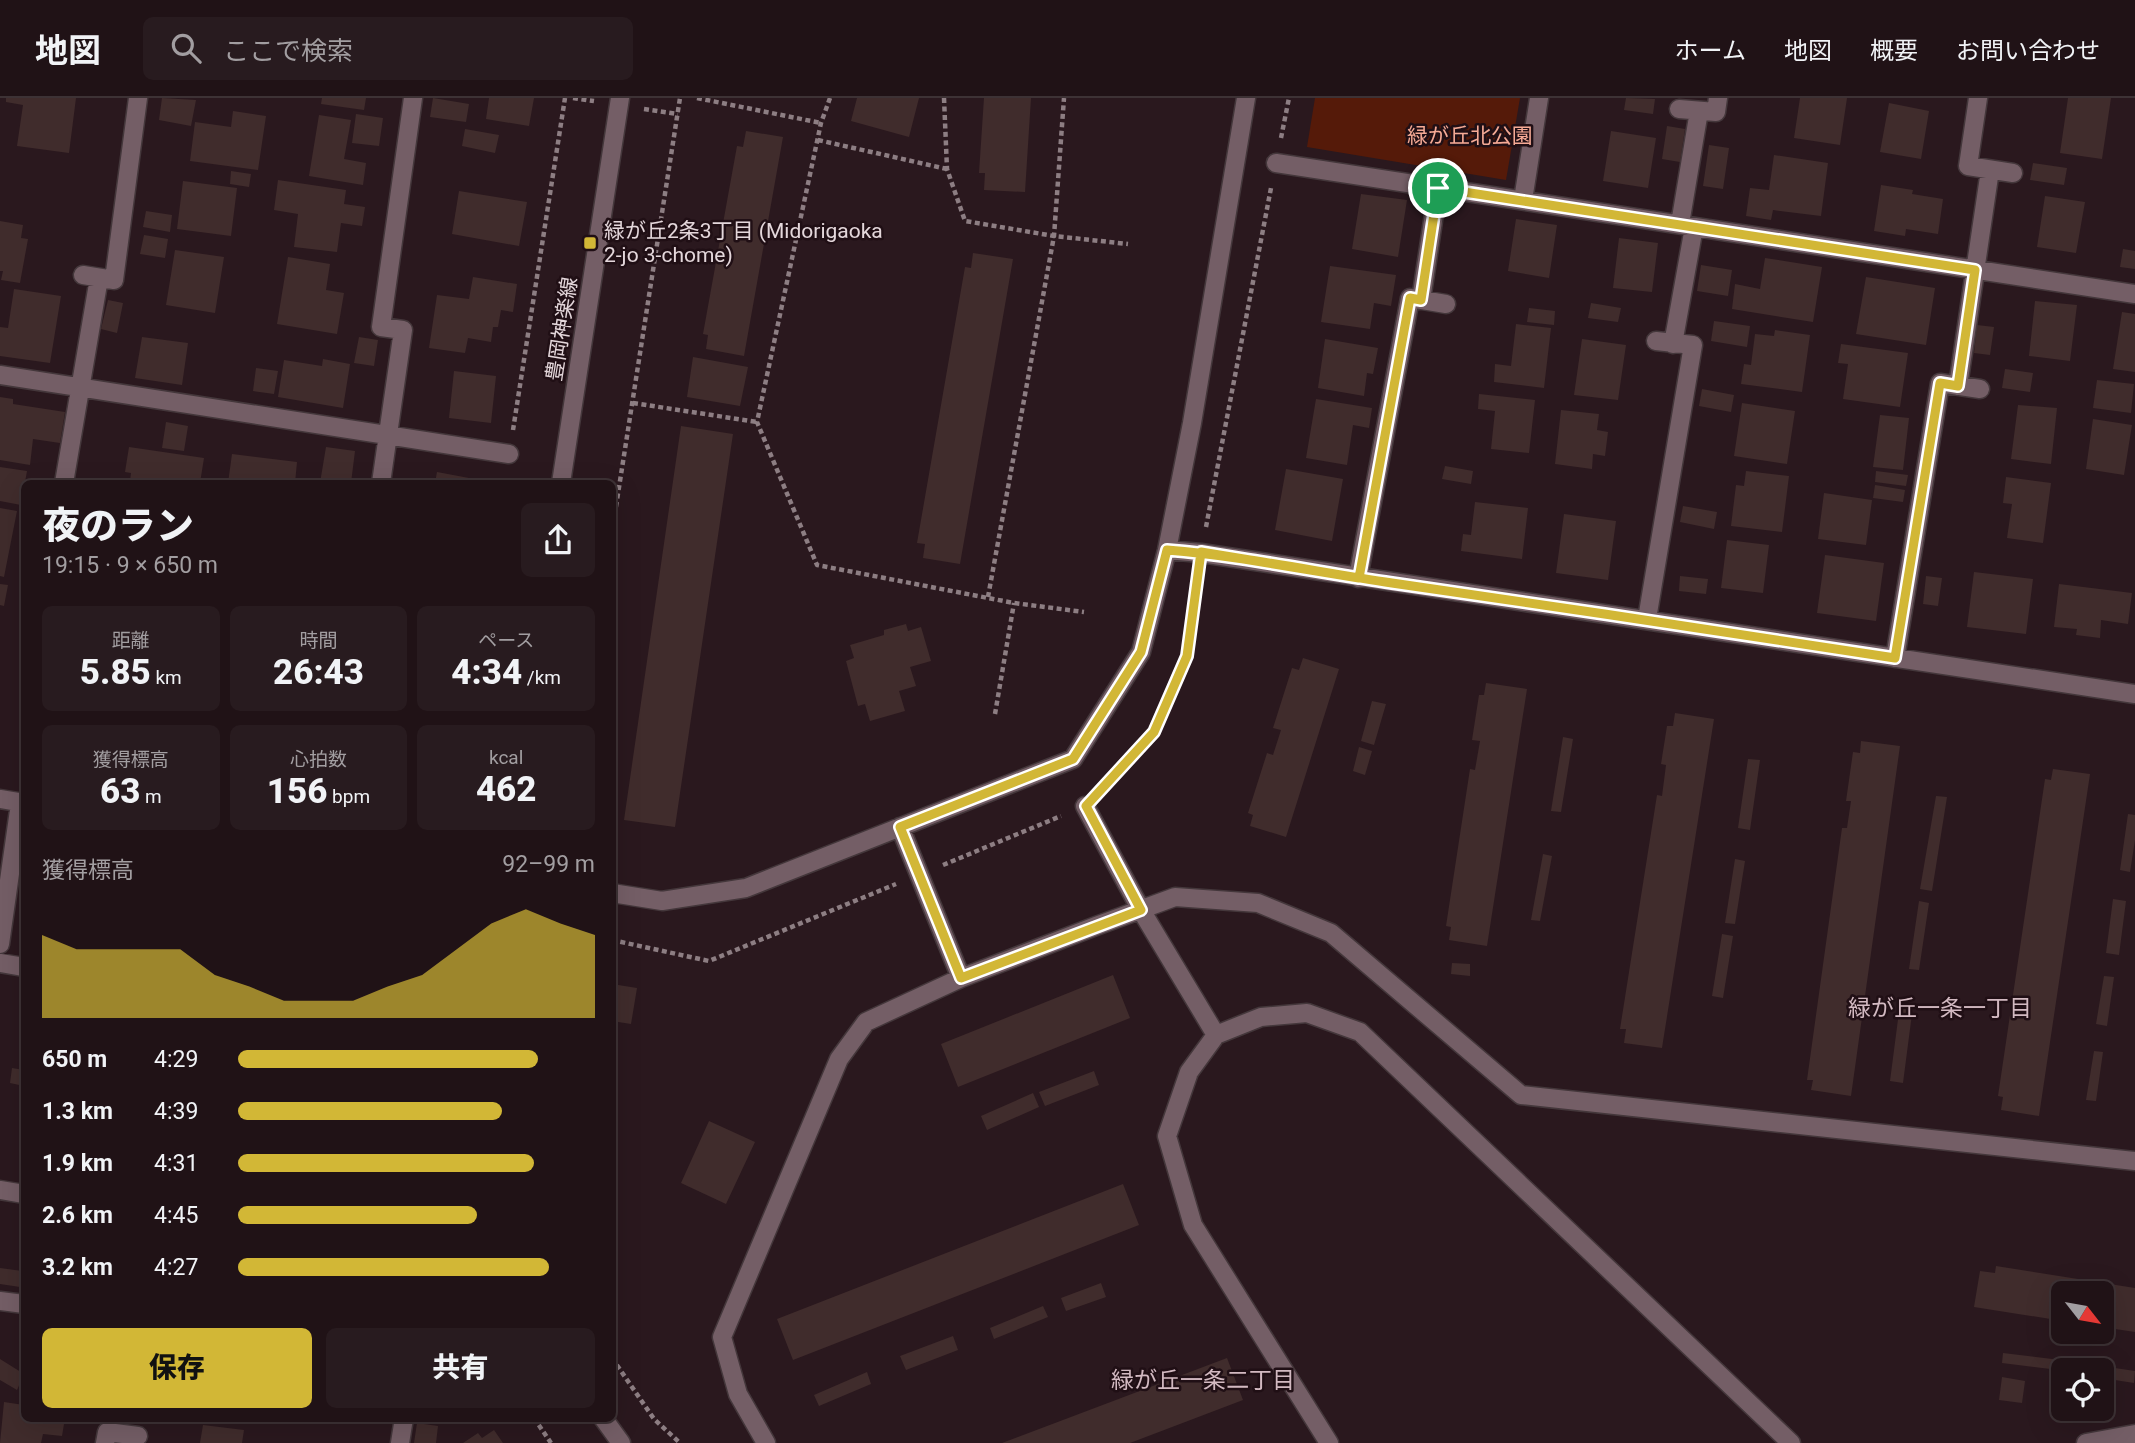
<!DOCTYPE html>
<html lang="ja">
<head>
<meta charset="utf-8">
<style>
	:root { --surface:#201216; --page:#281b1f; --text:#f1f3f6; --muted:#a29ea1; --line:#3d3235; --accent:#d2b736 }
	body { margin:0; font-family:Roboto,"Noto Sans JP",sans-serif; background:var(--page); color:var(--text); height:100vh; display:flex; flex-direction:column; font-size:26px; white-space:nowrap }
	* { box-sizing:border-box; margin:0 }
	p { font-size:23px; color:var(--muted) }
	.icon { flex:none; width:38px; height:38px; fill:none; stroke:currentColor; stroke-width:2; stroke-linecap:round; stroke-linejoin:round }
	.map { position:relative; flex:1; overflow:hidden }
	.panel { position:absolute; left:21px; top:382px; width:595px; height:942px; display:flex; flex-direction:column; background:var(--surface); border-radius:10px; box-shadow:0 7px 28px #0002,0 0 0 2px var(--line) }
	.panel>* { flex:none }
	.needle { width:46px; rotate:121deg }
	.buttons { position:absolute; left:2051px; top:1183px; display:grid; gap:14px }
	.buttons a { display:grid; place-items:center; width:63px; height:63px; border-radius:10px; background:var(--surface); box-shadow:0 7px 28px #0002,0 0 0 2px var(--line); font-size:35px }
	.pin { position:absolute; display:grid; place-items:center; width:60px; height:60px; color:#fff; margin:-30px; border:4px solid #fff; border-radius:50%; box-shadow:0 2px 7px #0007 }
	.round { display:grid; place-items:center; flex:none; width:74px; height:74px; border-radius:10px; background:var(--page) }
	.overview { display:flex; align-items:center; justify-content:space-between; height:119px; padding:0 21px }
	h1 { font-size:38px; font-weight:800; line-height:52px }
	.metrics { display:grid; grid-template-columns:repeat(3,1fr); gap:10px; height:119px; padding:7px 21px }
	.metrics div { display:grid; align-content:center; border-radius:10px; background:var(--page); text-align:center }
	.metrics b { font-size:35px; font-weight:800 }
	.metrics small { font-size:19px; font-weight:400 }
	.metrics p { font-size:19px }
	.chart { height:196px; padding:14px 21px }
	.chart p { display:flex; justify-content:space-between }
	.chart svg { width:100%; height:126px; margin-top:7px; fill:var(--accent); opacity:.7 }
	.primary-button { display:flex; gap:14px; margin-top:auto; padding:14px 21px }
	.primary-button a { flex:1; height:80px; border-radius:10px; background:var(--accent); color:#111; font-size:28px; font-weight:800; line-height:80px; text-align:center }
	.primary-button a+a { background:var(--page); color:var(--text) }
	ul { padding:0 21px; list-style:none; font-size:23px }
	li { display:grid; grid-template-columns:112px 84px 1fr; align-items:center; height:52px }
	li i { height:18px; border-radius:9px; background:var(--accent) }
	header { display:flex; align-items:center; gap:42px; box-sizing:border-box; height:98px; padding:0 35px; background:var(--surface); border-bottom:2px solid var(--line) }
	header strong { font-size:33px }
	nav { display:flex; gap:38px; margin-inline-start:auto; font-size:24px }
	.search { width:490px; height:63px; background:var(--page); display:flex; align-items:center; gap:18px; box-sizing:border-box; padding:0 24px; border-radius:10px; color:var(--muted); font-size:26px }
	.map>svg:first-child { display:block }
	.green { fill:#551a09 }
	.building { fill:#402c2c }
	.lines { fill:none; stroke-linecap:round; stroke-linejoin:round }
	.minor-casing { stroke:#44373b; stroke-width:21 }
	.path { stroke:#8d7e83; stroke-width:4.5; stroke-dasharray:5 3.5; stroke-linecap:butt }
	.minor { stroke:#745e66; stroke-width:18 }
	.route-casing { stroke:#fff; stroke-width:14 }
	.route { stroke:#d2b736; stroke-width:9 }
	.poi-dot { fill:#d2b736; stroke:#200f15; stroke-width:2.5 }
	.labels { text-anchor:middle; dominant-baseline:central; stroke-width:5; stroke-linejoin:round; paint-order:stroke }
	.park-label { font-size:21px; fill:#f6aa95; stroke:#200f15 }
	.poi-label { font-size:21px; fill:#e4d7db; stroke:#200f15; text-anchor:start }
	.street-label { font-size:21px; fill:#e4d7db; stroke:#200f15 }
	.neighbourhood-label { font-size:23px; fill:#d2b9c1; stroke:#200f15 }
</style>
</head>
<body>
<header>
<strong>地図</strong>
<div class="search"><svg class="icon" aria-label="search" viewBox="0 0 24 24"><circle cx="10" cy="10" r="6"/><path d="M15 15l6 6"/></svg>ここで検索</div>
<nav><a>ホーム</a><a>地図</a><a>概要</a><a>お問い合わせ</a></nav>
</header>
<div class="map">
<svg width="2135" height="1345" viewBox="0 0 2135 1345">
	<rect width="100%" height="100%" fill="#2a181e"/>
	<!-- green -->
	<path class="green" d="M1315 0H1520L1506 82 1307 49Z"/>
	<!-- building -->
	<path class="building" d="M6 0H76L69 55 17 48 23 7 6 4Z
		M162 0 196 2 191 28 159 22Z
		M322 0H366L364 12 321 6Z
		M433 0 469 6 466 24 430 19Z
		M489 0H534L529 28 486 21Z
		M857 0H919L909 39 851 23Z
		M984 0H1031L1025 94 984 92 985 75H979Z
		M1626 0 1655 1 1653 16 1624 12Z
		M1800 0H1847L1840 47 1794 40Z
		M2068 0H2111L2102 61 2060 55Z
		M1889 5 1929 13 1921 61 1880 54Z
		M233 13 266 18 258 72 190 63 195 24 231 29Z
		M356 16 383 20 379 48 352 45Z
		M319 17 351 22 344 61 366 65 363 87 309 78Z
		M1667 28 1685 31 1680 64 1662 61Z
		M465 31 499 37 495 55 462 48Z
		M746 33 783 39 744 258 706 251 708 237 703 236 737 48 743 49Z
		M1611 33 1656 40 1648 90 1603 83Z
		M1709 47 1729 50 1723 91 1703 88Z
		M1774 57 1828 65 1821 118 1773 112 1771 122 1746 118 1750 90 1769 92Z
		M2033 65 2067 70 2064 87 2030 82Z
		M231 73 251 76 249 89 230 86Z
		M278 82 346 92 344 106 365 109 362 128 341 125 337 154 294 149 298 116 274 112Z
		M183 83 237 90 231 138 177 131Z
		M1881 87 1913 92 1912 96 1943 101 1938 136 1906 131 1905 138 1874 133Z
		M459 93 527 104 519 148 452 136Z
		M1361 96 1407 102 1398 159 1352 151Z
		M2045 98 2085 104 2076 155 2037 149Z
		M146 113 172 117 170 134 143 129Z
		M1516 121 1557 127 1549 180 1508 173Z
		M0 123 23 127 21 140 28 141 20 185 1 182 3 173H0Z
		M144 137 168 141 165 160 140 156Z
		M1619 140 1658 145 1652 194 1613 190Z
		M2123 151 2135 153V171L2120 169Z
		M175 152 224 159 215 215 166 207Z
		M973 155 1013 161 960 466 923 460 925 446 917 445 965 169 971 170Z
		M288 159 330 166 326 192 344 195 337 236 277 226Z
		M1765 160 1822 169 1813 224 1732 211 1735 186 1760 191Z
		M1701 167 1732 172 1728 198 1697 193Z
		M1330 168 1396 177 1391 208 1374 205 1370 231 1321 224Z
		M473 179 517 186 513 214 501 212 498 229H493L491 244 468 240 465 255 429 250 437 197 469 201Z
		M1866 179 1935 190 1926 247 1856 236Z
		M14 191 61 198 50 265 0 258V229L8 230Z
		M108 202 123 205 117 235 101 231Z
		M2035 203 2077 207 2070 263 2029 258Z
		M1591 205 1621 210 1618 224 1588 220Z
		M1529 210 1555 213 1554 227 1527 224Z
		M2122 214 2135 216V274L2113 271Z
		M1714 223 1750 228 1747 249 1711 243Z
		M1516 226 1551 230 1544 290 1494 284 1495 266 1511 268Z
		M1977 227 1994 229 1990 257 1974 255Z
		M1775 232 1810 237 1802 294 1741 286 1744 266 1751 267 1755 236 1774 238Z
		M142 239 188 245 182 287 135 280Z
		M359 239 378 242 374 268 354 265Z
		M1325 241 1378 250 1373 276 1367 275 1364 298 1318 290Z
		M1582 241 1626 247 1618 302 1574 297Z
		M1841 246 1908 255 1900 309 1843 301 1848 266 1838 265Z
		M693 259 748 269 740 308 687 299Z
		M323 261 350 266 343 310 278 299 284 262 322 268Z
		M256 270 278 273 274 296 253 293Z
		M2005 271 2033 275 2030 294 2002 290Z
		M454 273 496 278 491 325 449 320Z
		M2097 282 2134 286 2131 315 2093 310Z
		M1702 291 1734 297 1731 314 1699 308Z
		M1479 296 1535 302 1529 355 1491 351 1495 313 1478 311Z
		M0 299 13 301V306L65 314 60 345 33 341 30 367 0 362Z
		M1316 301 1372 310 1369 330 1353 327 1347 367 1306 360Z
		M1742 305 1795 313 1787 366 1734 358Z
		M2018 307 2057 310 2051 366 2011 361Z
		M1561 312 1599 316 1597 332 1608 334 1605 358 1593 356 1592 371 1555 366Z
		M1880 317 1909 320 1903 372 1873 369Z
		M2093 321 2132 327 2124 377 2086 371Z
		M166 324 188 328 184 353 162 350Z
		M681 328 733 336 675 729 624 722Z
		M129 349 204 360 200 385H142L130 383 131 375 125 374Z
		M326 349 355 353 351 385H320Z
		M232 356 297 364 295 385H228Z
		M1445 368 1473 373 1471 386 1442 381Z
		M0 369 27 373 21 407 0 403Z
		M1286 371 1343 381 1332 443 1275 432Z
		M1746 373 1789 378 1782 434 1731 428 1736 387 1744 388Z
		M1876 373 1908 377 1906 388 1875 384Z
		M437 374 469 380 468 385H435Z
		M2006 379 2051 385 2043 445 2007 440 2012 406 2003 405Z
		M1875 387 1905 392 1903 404 1873 400Z
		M1824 395 1872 402 1866 447 1818 441Z
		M1475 404 1528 410 1522 461 1461 453 1463 436 1471 437Z
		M1683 408 1717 414 1714 431 1680 424Z
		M0 410 17 413 4 479 0 478Z
		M1564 416 1616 423 1608 482 1556 475Z
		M1727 442 1769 447 1763 495 1721 490Z
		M1825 457 1884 465 1876 523 1817 515Z
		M1974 474 2033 481 2026 536 1967 529Z
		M1680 478 1708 481 1706 496 1679 493Z
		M1926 478 1942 480 1938 508 1923 506Z
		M0 486 8 487 4 508 0 507Z
		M2059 486 2132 495 2128 526 2101 522 2100 540 2076 537 2077 531 2054 529Z
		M906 526 908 533 921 529 931 563 910 569 916 588 899 593 905 613 870 623 865 606 858 608 846 563 854 560 850 547 884 537V532Z
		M1303 560 1339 571 1286 739 1250 728 1253 717 1248 715 1267 655 1273 657 1281 632 1273 630 1292 570 1299 572Z
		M1486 585 1527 591 1487 848 1449 842 1451 829 1446 828 1470 671 1475 672 1480 643 1472 642 1479 597H1484Z
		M1372 603 1386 606 1374 647 1361 643Z
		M1675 615 1714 621 1662 950 1624 945 1626 931H1620L1657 697 1662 698 1666 667 1661 666 1667 628H1673Z
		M1563 639 1573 641 1561 714 1551 713Z
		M1861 643 1900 648 1851 998 1811 992 1813 982H1807L1842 730H1847L1851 703H1846L1853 654 1860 655Z
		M1359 649 1372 653 1365 677 1353 673Z
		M1748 661 1760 662 1750 732 1738 730Z
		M2053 671 2090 676 2039 1018 2001 1012 2003 999 1998 998 2045 681 2051 682Z
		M1936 698 1947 699 1932 793 1920 791Z
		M2128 716 2135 717V742L2130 774 2120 772Z
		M1543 756 1552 758 1540 823 1531 822Z
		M1735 761 1745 763 1735 826 1725 825Z
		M2113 801 2126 803 2119 857 2106 855Z
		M1919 803 1929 805 1919 872 1909 871Z
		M1722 836 1733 838 1723 900 1712 898Z
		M1452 865 1470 866V878L1451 876Z
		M1113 877 1130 920 958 989 941 946Z
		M2104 878 2114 879 2107 928 2096 926Z
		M612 886 637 890 631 926 612 923Z
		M1900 906 1913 908 1903 985 1890 983Z
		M21 939H24V958L19 957Z
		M2094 953 2103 954 2096 1003 2086 1002Z
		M12 970 24 972V988L10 985Z
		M1094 973 1099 987 1045 1008 1039 994Z
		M1033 995 1039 1009 987 1032 981 1018Z
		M709 1023 755 1044 726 1106 681 1085Z
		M1123 1086 1139 1127 793 1262 777 1221Z
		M1996 1168 2135 1190V1234L2102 1229V1195H2063V1223L1974 1209 1980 1173 1995 1175Z
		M0 1170 22 1173 20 1189 0 1186Z
		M1101 1185 1106 1199 1066 1213 1061 1200Z
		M1043 1208 1048 1219 994 1241 990 1230Z
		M953 1238 958 1252 906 1272 900 1258Z
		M2003 1255 2060 1262 2059 1272 2002 1265Z
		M1227 1260 1243 1302 1130 1345H1002Z
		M0 1261 24 1276 17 1292 0 1282Z
		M2081 1265 2135 1273 2134 1285 2102 1280V1272H2080Z
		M867 1274 871 1286 819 1308 814 1297Z
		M2002 1279 2025 1283 2022 1305 1999 1302Z
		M4 1304 24 1307V1320H65L62 1338 43 1336 41 1345H0Z
		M417 1325 438 1328 436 1345H414Z
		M203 1327 244 1332 242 1345H200Z
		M494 1332 503 1345H463L478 1335 482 1340Z"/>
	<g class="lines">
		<!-- minor casing -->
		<g class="minor-casing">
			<path id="minor" d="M1978 0 1968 68 2013 75
				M1679 11 1716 14 1718 0
				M1276 65 2135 196
				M1523 102 1539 0
				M1680 126 1699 13
				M83 177 114 182 138 0
				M1421 202 1438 90
				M1673 246 1694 129
				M0 277 509 356
				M1958 288 1990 72
				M64 385 99 180
				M381 385 403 232 381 229 413 0
				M561 385 620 0
				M1167 452 1201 455 2135 596
				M1358 480 1410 200 1446 206
				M1647 521 1693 247 1656 243
				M1895 560 1940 285 1980 291
				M0 701 24 705
				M1085 708 1141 812 1216 937
				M900 729 961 880
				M612 795 662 803 746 790 1073 661 1141 554 1167 452 1192 325 1246 0
				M0 846 20 705
				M0 865 24 869
				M0 1092 24 1096
				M0 1203 24 1206
				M603 1320 621 1345
				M105 1345 107 1334 138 1338
				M400 1345 404 1320
				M766 1345 738 1296 722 1239 839 961 866 924 961 880 1096 828 1175 799 1258 805 1331 835 1521 997 2135 1063
				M1329 1345 1193 1127 1167 1038 1189 974 1216 937 1261 919 1307 915 1360 934 1791 1345
				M2086 1345 2135 1336"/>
		</g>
		<!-- path -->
		<path class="path" d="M573 0 594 3
			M697 0 821 25
			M830 0 821 25 757 324 817 467 1014 505 1084 514
			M944 0 947 71 965 123 1054 138 1128 146
			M644 11 678 16
			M1281 40 1289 0
			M818 42 947 71
			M633 305 757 324
			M513 332 565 0
			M1206 429 1271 90
			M612 434 680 0
			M988 499 1054 138 1064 0
			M995 616 1014 505
			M1102 690 1154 634 1187 558 1197 482
			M943 767 1061 718
			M612 842 709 863 896 786
			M612 1260 654 1321 680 1345
			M534 1320 551 1345"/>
		<!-- minor -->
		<use href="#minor" class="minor"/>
	</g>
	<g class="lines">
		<!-- route casing -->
		<g class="route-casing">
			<path id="route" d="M1438 90 1421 202 1410 200 1359 480 1201 454 1187 558 1154 634 1086 708 1141 812 961 880 900 729 1073 661 1141 554 1167 452C1242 458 1317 474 1392 485 1560 509 1727 534 1895 560L1940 285 1958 288 1975 172 1438 90"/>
		</g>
		<!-- route -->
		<use href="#route" class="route"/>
	</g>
	<!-- markers -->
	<rect class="poi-dot" x="583" y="138" width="14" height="14" rx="3.5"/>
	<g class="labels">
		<!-- park labels -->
		<g class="park-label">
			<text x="1470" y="38">緑が丘北公園</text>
		</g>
		<!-- poi labels -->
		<g class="poi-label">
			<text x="604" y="133">緑が丘2条3丁目 (Midorigaoka<tspan x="604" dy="24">2-jo 3-chome)</tspan></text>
		</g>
		<!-- street labels -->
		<g class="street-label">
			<text transform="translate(562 231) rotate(-81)">豊岡神楽線</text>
		</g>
		<!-- neighbourhood labels -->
		<g class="neighbourhood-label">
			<text x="1940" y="910">緑が丘一条一丁目</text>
			<text x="1203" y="1282">緑が丘一条二丁目</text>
		</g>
	</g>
</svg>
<div class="buttons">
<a><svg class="needle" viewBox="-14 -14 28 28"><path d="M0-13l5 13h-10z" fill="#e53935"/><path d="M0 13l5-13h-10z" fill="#a29ea1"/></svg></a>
<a><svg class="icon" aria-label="locate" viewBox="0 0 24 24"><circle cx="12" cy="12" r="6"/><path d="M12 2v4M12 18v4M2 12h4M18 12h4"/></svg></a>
</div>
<div class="pin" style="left:1438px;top:90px;background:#1e9e55"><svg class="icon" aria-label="arrive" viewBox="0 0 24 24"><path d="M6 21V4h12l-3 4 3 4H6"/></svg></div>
<section class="panel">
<div class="overview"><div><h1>夜のラン</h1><p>19:15 · 9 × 650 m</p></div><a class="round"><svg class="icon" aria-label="share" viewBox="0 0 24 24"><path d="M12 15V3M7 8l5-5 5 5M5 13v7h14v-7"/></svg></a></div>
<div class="metrics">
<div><p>距離</p><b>5.85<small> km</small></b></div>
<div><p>時間</p><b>26:43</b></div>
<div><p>ペース</p><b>4:34<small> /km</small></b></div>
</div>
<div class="metrics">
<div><p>獲得標高</p><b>63<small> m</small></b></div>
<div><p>心拍数</p><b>156<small> bpm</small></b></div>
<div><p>kcal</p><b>462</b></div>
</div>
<div class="chart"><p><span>獲得標高</span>92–99 m</p>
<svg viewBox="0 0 160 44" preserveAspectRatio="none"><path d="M0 44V15L10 20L20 20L30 20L40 20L50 29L60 33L70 38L80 38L90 38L100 33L110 29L120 20L130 11L140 6L150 11L160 15V44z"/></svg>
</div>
<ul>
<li><b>650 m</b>4:29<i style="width:84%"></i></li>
<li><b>1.3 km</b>4:39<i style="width:74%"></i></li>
<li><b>1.9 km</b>4:31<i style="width:83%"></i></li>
<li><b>2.6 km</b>4:45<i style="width:67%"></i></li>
<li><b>3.2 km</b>4:27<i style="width:87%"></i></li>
</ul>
<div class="primary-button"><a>保存</a><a>共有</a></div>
</section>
</div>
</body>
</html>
